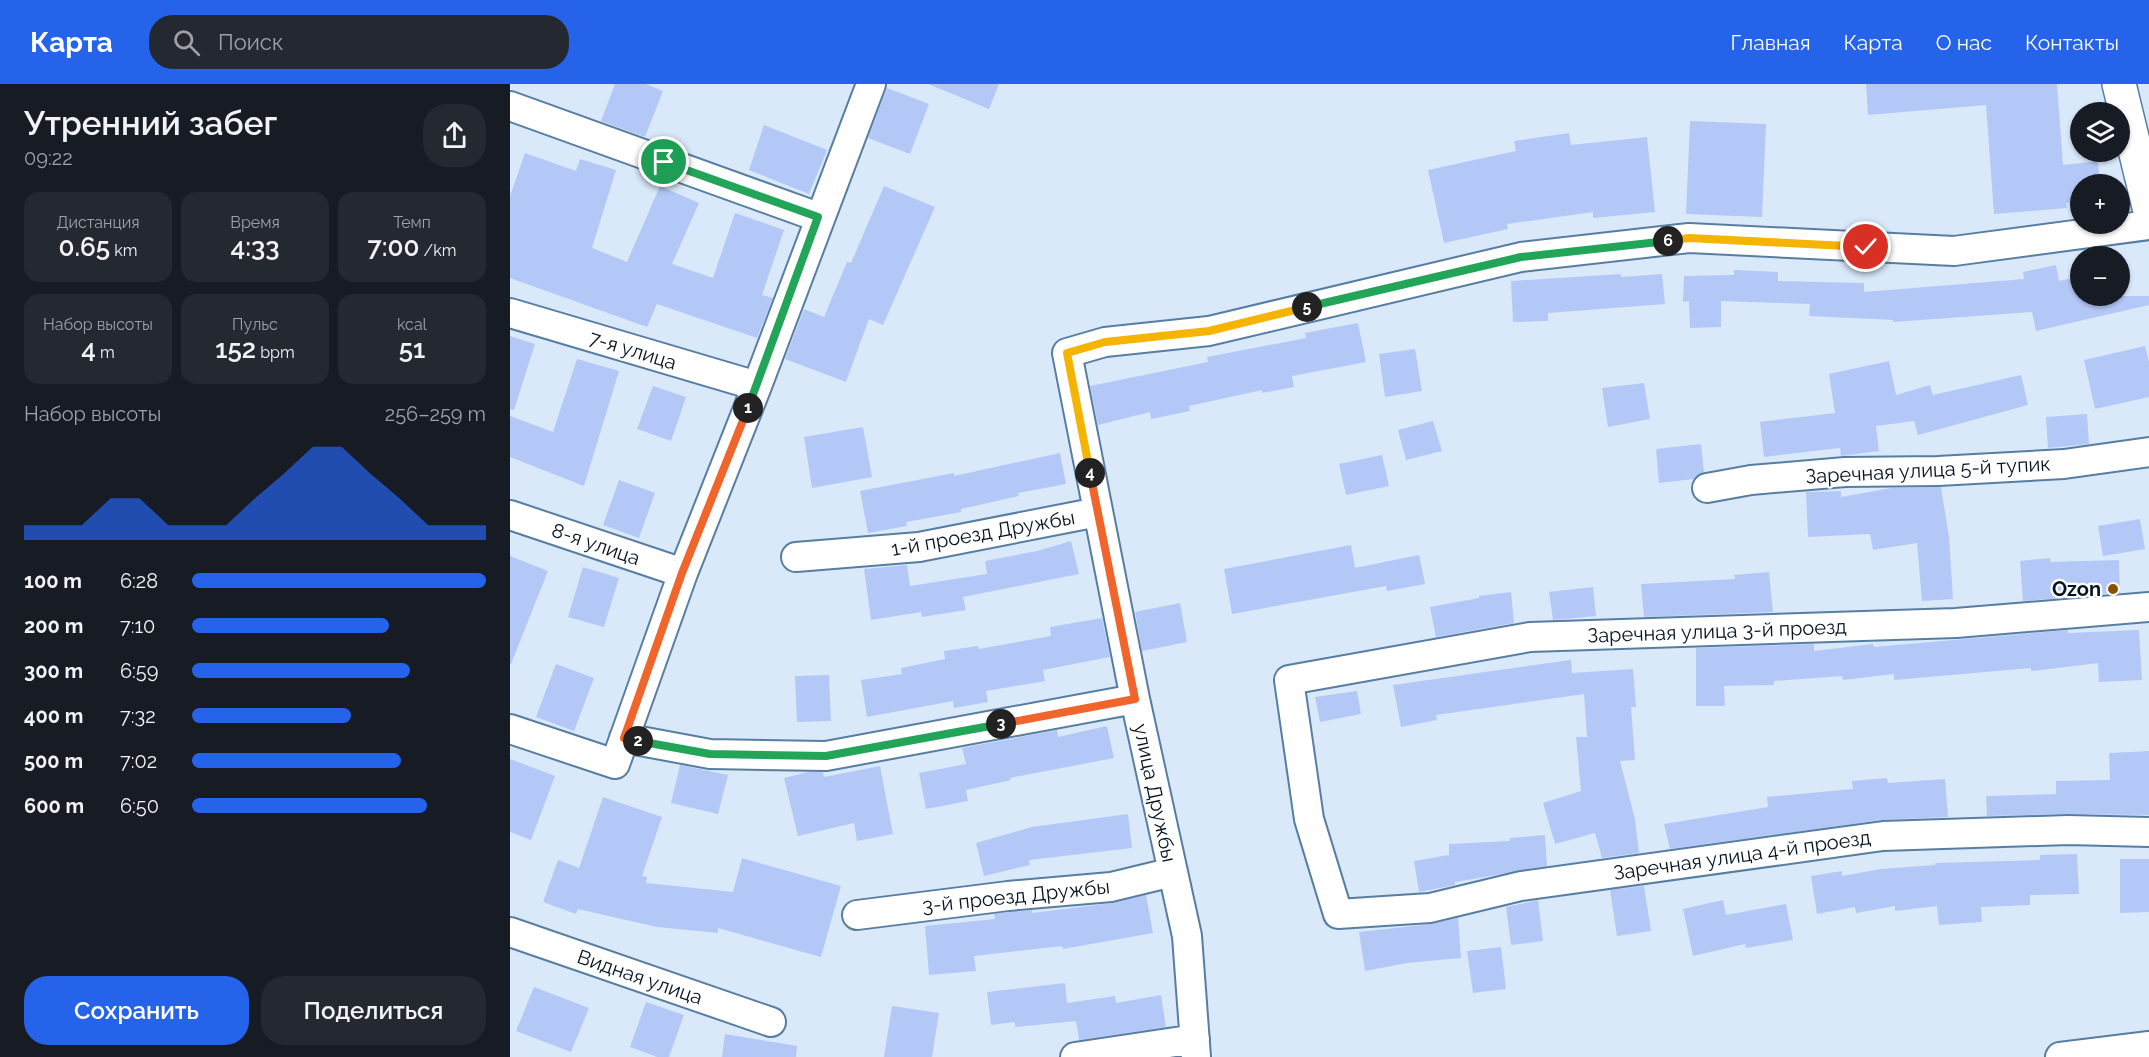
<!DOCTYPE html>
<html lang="ru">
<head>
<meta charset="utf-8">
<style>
	:root { --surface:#171b24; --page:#242831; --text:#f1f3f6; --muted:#9ea1a6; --accent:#2563eb }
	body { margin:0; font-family:Raleway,sans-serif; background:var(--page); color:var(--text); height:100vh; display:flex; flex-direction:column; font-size:22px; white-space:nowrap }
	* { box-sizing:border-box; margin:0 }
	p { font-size:20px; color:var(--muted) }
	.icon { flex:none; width:33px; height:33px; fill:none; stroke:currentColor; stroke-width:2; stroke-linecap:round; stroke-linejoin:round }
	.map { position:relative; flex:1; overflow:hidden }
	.panel { display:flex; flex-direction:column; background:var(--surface); width:510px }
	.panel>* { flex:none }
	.controls { position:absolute; left:1560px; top:18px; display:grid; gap:12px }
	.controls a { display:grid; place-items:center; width:60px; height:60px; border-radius:50%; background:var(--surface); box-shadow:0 2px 4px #0004; font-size:30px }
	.pin { position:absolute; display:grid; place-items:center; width:51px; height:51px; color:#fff; margin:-26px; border:3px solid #fff; border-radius:50%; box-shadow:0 2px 6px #0007 }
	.km { position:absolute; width:30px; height:30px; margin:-15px; border-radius:50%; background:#222; color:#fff; font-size:16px; line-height:30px; text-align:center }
	.round { display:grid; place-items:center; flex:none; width:63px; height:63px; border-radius:24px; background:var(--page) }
	.headline { display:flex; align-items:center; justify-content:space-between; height:102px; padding:0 24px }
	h1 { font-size:33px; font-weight:600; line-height:45px }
	.metrics { display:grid; grid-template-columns:repeat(3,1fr); gap:9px; height:102px; padding:6px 24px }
	.metrics div { display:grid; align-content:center; border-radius:15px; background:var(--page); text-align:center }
	.metrics b { font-size:26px; font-weight:600 }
	.metrics small { font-size:16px; font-weight:400 }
	.metrics p { font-size:16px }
	.chart { height:168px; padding:12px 24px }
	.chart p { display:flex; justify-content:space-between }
	.chart svg { width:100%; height:108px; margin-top:6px; fill:var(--accent); opacity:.7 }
	.primary-button { display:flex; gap:12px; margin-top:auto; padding:12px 24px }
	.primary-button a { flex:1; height:69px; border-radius:24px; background:var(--accent); color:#fff; font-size:24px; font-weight:600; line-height:69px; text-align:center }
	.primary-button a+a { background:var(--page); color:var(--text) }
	ul { padding:0 24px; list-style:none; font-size:20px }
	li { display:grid; grid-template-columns:96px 72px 1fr; align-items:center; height:45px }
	li i { height:15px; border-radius:8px; background:var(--accent) }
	header { display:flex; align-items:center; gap:36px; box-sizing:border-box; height:84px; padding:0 30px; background:var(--accent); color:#fff }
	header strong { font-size:28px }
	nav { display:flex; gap:33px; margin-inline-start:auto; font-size:21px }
	.search { width:420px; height:54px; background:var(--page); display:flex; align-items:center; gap:15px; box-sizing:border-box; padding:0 21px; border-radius:24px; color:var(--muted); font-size:22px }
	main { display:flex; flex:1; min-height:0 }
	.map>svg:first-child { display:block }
	.building { fill:#b4c8f8 }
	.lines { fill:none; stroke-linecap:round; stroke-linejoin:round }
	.street-casing { stroke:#577ea2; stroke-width:32 }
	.secondary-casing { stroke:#577ea2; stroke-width:36 }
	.street { stroke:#fff; stroke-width:28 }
	.secondary { stroke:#fff; stroke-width:33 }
	.split-1-casing { stroke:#fff; stroke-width:12 }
	.split-2-casing { stroke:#fff; stroke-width:12 }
	.split-3-casing { stroke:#fff; stroke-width:12 }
	.split-4-casing { stroke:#fff; stroke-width:12 }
	.split-5-casing { stroke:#fff; stroke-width:12 }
	.split-6-casing { stroke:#fff; stroke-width:12 }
	.split-7-casing { stroke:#fff; stroke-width:12 }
	.split-1 { stroke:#22a559; stroke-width:8 }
	.split-2 { stroke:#f0652b; stroke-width:8 }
	.split-3 { stroke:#22a559; stroke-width:8 }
	.split-4 { stroke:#f0652b; stroke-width:8 }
	.split-5 { stroke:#f5b400; stroke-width:8 }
	.split-6 { stroke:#22a559; stroke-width:8 }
	.split-7 { stroke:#f5b400; stroke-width:8 }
	.poi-dot { fill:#865100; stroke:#fff; stroke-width:2 }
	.labels { text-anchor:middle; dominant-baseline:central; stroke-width:4.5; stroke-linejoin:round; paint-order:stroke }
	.street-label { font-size:20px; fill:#051422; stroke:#fff }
	.poi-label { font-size:20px; font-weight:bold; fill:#051422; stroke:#fff; text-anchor:end }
</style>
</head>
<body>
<header>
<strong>Карта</strong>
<div class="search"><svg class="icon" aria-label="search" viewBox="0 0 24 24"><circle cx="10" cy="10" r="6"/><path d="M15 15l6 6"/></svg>Поиск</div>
<nav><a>Главная</a><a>Карта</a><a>О нас</a><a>Контакты</a></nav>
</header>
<main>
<section class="panel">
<div class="headline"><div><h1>Утренний забег</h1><p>09:22</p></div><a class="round"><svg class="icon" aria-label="share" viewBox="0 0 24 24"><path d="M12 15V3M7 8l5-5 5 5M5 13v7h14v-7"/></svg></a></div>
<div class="metrics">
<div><p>Дистанция</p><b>0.65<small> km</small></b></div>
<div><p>Время</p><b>4:33</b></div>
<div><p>Темп</p><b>7:00<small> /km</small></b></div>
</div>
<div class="metrics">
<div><p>Набор высоты</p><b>4<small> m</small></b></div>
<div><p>Пульс</p><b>152<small> bpm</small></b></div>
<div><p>kcal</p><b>51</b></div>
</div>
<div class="chart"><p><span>Набор высоты</span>256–259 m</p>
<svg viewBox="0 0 160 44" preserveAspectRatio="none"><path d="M0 44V38L10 38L20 38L30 27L40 27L50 38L60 38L70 38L80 27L90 17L100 6L110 6L120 17L130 27L140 38L150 38L160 38V44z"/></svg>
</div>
<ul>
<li><b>100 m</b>6:28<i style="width:100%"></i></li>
<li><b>200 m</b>7:10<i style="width:67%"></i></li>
<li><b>300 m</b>6:59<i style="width:74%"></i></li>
<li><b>400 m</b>7:32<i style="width:54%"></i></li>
<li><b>500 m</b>7:02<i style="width:71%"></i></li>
<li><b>600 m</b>6:50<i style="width:80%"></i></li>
</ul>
<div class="primary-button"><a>Сохранить</a><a>Поделиться</a></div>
</section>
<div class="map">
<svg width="1639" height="973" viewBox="0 0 1639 973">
	<rect width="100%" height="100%" fill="#d9e9fa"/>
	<!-- building -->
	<path class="building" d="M105 0H136L153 7 135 53 91 37Z
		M418 0H489L479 25Z
		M1356 0H1547L1553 81 1588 77 1590 100H1570V118L1556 119 1557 124 1484 130 1476 21 1358 31Z
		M377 4 419 20 400 70 358 54Z
		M1180 37 1256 40 1252 133 1176 130Z
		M254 41 317 66 299 110 239 86Z
		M1059 49 1061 61 1137 53 1145 128 1083 134V128L997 140 998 145 934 159 918 86 1006 67 1004 57Z
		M15 69 66 87 70 75 106 86 82 164 117 178 150 102 189 119 162 180 203 194 225 129 274 146 252 211 263 214 247 254 147 220 137 243 0 194V112Z
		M374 102 425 123 373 241 359 235 336 298 275 275 294 225 314 233 337 178 341 179Z
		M1546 181 1549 197 1570 192V212H1639V221L1526 247 1522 228 1383 238V236L1299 232 1300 220 1211 217V243L1180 244 1179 217 1173 218 1174 192 1224 191V186L1268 188V197L1354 199V208L1514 195 1513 188Z
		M1111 190V193L1152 190 1155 220 1038 229V237L1003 238 1001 197Z
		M848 239 856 278 782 292 784 303 752 309V306L679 322 680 327 641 335 640 328 588 341 580 302 698 278 697 273 796 254 795 249Z
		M0 252 25 260 4 326 0 325Z
		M1635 262 1639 278V313L1585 325 1574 276Z
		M905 265 912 307 875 313 869 270Z
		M67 275 109 287 74 402 0 373V332L43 348Z
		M1379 277 1386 311 1420 301 1423 311 1511 291 1518 321 1408 351 1404 337 1366 342 1369 367 1331 372 1330 364 1254 373 1250 338 1325 329 1319 290Z
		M1134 299 1140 335 1098 343 1092 304Z
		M143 302 176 313 161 357 127 345Z
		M1577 330 1579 360 1538 364 1536 333Z
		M923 337 932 367 896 376 888 346Z
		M353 343 362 393 302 404 294 353Z
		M1191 360 1194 388 1184 395 1149 399 1146 365Z
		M550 369 556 400 508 409 509 412 451 425V428L396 438 397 442 358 449 350 407 444 389V392Z
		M872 371 879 402 836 411 829 380Z
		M109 396 145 409 129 454 93 441Z
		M1431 403 1439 453 1443 515 1412 517 1407 459 1363 466 1360 450 1298 453 1296 408 1331 407V413L1382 404Z
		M1630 435 1635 465 1593 472 1588 442Z
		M561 457 569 490 453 513 456 526 412 533 411 528 361 536 354 485 397 481 400 502 477 490 475 477 527 467Z
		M841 461 845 484 909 471 915 500 877 507 876 502 722 530 714 485Z
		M0 472 38 487 1 580H0Z
		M1540 474V478L1609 476 1610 509 1553 511 1554 514 1513 517 1510 477Z
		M73 483 109 494 94 543 58 533Z
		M1259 488 1263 528 1134 533 1131 500 1225 495 1224 491Z
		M1083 503 1086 532 1043 536 1039 508Z
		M1001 508 1004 539 926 553 920 523 969 514V512Z
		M670 519 677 558 632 567 625 528Z
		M592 534 600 573 533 586 535 597 476 607 478 618 444 624 443 617 357 633 351 596 392 590 391 584 435 575 434 567 468 562 469 565 541 552 540 543Z
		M1558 546V549L1629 546 1632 596 1589 598 1588 579 1521 587V584L1384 596V590L1333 596 1332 592 1264 597V601L1214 602 1215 622H1186V564L1304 560V567L1363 560 1364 563Z
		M1061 576 1062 589 1123 585 1126 623H1121L1125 676 1110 677 1125 735 1129 769 1092 774 1085 749 1045 760 1033 719 1071 707 1066 653H1077L1074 610 926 631 927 636 891 643 883 601Z
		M46 580 84 594 64 647 26 633Z
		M319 591 321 637 287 638 285 592Z
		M847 607 851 630 810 638 805 613Z
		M597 642 604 674 500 694 501 696 456 706 458 717 416 725 409 689 456 680 452 664 547 646 548 653Z
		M1639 667V731L1557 730 1477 732 1476 712 1546 710V697L1600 696 1599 669Z
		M0 675 45 692 21 756 0 748Z
		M170 681 218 691 208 730 161 719Z
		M370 682 383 750 347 757 344 739 288 752 274 694 298 688H313L314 693Z
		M1377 694 1378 699 1435 695 1438 733 1371 736 1160 765 1154 740 1258 723 1257 713 1343 705 1342 697Z
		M93 713 152 733 132 792 137 793 136 799 223 808 232 774 331 802 311 873 208 844V849L147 843 68 825 66 830 33 818 48 776 69 784Z
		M618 730 622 764 519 776 520 781 474 792 466 759 522 743Z
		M1035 751 1037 782 945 798V801L909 808 904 777 939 771V760L1000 757V754Z
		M1567 770 1569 810 1520 811V821L1471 823 1472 838 1429 841 1427 822 1385 827V822L1346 829 1345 823 1307 830 1301 792 1332 787V792L1371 785 1425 781V779L1530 776V771Z
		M1610 775H1639V828L1610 829Z
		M1134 802 1141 847 1107 852 1100 806Z
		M636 811 643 849 553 865 552 862 464 872 466 887 419 891 415 842 485 835 484 830 500 828 522 826V829L603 819Z
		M1028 816 1033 857 1001 861 996 823Z
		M1213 816 1216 831 1276 820 1283 856 1236 864 1235 860 1183 872 1173 825Z
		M948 834 951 874 897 879 855 887 849 848 921 840Z
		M991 863 996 905 963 909 957 867Z
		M555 899 557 919 605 912 606 919 651 911 656 943 569 956 566 937 505 943V938L481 941 477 908Z
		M24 903 79 924 61 968 6 947Z
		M136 918 174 931 159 973H147L120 963Z
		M382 922 429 929 422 973H374Z
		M215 950 287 962 286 973H212Z"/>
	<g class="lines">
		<!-- street casing -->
		<g class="street-casing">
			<path id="street" d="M0 22 308 133
				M0 229 247 302
				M1197 404 1241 396 1335 388 1428 387 1554 380 1639 368
				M0 431 173 489
				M286 473 409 463 588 428
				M1639 523 1446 539 1020 553 779 596 799 735 828 830 920 824 1011 802 1373 752 1558 746 1639 748
				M0 645 105 680 173 489 247 302 361 0
				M114 654 200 670 316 672 625 615
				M347 831 498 812 601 803 663 788
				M0 848 261 938
				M565 973 685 955
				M686 973 677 852 625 615 557 269 595 258 699 247 1011 173 1179 154 1444 167 1639 141
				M1550 973 1639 962"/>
		</g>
		<!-- secondary casing -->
		<g class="secondary-casing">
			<path id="secondary" d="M1609 0 1639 123"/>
		</g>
		<!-- street -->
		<use href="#street" class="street"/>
		<!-- secondary -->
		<use href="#secondary" class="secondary"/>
	</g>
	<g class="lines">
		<!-- split-1 casing -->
		<g class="split-1-casing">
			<path id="split-1" d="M154 78 308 133 238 324"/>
		</g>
		<!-- split-2 casing -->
		<g class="split-2-casing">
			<path id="split-2" d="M128 657 114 654 172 489 238 324"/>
		</g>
		<!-- split-3 casing -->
		<g class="split-3-casing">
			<path id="split-3" d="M128 657 200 670 316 672 491 640"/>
		</g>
		<!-- split-4 casing -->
		<g class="split-4-casing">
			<path id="split-4" d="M491 640 625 615 580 389"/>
		</g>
		<!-- split-5 casing -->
		<g class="split-5-casing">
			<path id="split-5" d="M580 389 557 269 595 258 699 247 797 223"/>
		</g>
		<!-- split-6 casing -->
		<g class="split-6-casing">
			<path id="split-6" d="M797 223 1011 173 1158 157"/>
		</g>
		<!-- split-7 casing -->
		<g class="split-7-casing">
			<path id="split-7" d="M1158 157 1179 154 1356 163"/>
		</g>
		<!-- split-1 -->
		<use href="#split-1" class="split-1"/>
		<!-- split-2 -->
		<use href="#split-2" class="split-2"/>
		<!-- split-3 -->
		<use href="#split-3" class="split-3"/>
		<!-- split-4 -->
		<use href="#split-4" class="split-4"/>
		<!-- split-5 -->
		<use href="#split-5" class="split-5"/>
		<!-- split-6 -->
		<use href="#split-6" class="split-6"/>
		<!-- split-7 -->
		<use href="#split-7" class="split-7"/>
	</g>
	<!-- markers -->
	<circle class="poi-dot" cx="1603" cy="505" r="6"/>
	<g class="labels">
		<!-- street labels -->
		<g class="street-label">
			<text transform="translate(123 266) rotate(17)">7-я улица</text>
			<text transform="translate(1418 386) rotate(-3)">Заречная улица 5-й тупик</text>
			<text transform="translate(473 449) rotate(-10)">1-й проезд Дружбы</text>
			<text transform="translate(86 460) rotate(19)">8-я улица</text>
			<text transform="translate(1207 547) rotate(-2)">Заречная улица 3-й проезд</text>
			<text transform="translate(645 709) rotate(78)">улица Дружбы</text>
			<text transform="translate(1232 771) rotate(-8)">Заречная улица 4-й проезд</text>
			<text transform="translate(506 812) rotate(-6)">3-й проезд Дружбы</text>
			<text transform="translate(130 893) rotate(19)">Видная улица</text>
		</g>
		<!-- poi labels -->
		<g class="poi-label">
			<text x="1591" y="505">Ozon</text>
		</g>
	</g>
</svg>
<div class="controls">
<a><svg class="icon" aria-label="layers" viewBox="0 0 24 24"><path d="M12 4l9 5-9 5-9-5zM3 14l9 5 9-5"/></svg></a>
<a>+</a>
<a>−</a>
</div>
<div class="pin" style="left:154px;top:78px;background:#1e9e55"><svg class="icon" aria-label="arrive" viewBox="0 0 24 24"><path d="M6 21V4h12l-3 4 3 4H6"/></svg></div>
<div class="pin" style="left:1356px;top:163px;background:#d93025"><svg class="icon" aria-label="check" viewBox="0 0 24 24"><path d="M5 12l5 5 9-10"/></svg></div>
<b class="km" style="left:238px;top:324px">1</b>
<b class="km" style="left:128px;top:657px">2</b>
<b class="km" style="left:491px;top:640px">3</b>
<b class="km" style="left:580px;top:389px">4</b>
<b class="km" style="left:797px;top:223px">5</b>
<b class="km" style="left:1158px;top:157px">6</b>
</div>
</main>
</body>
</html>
